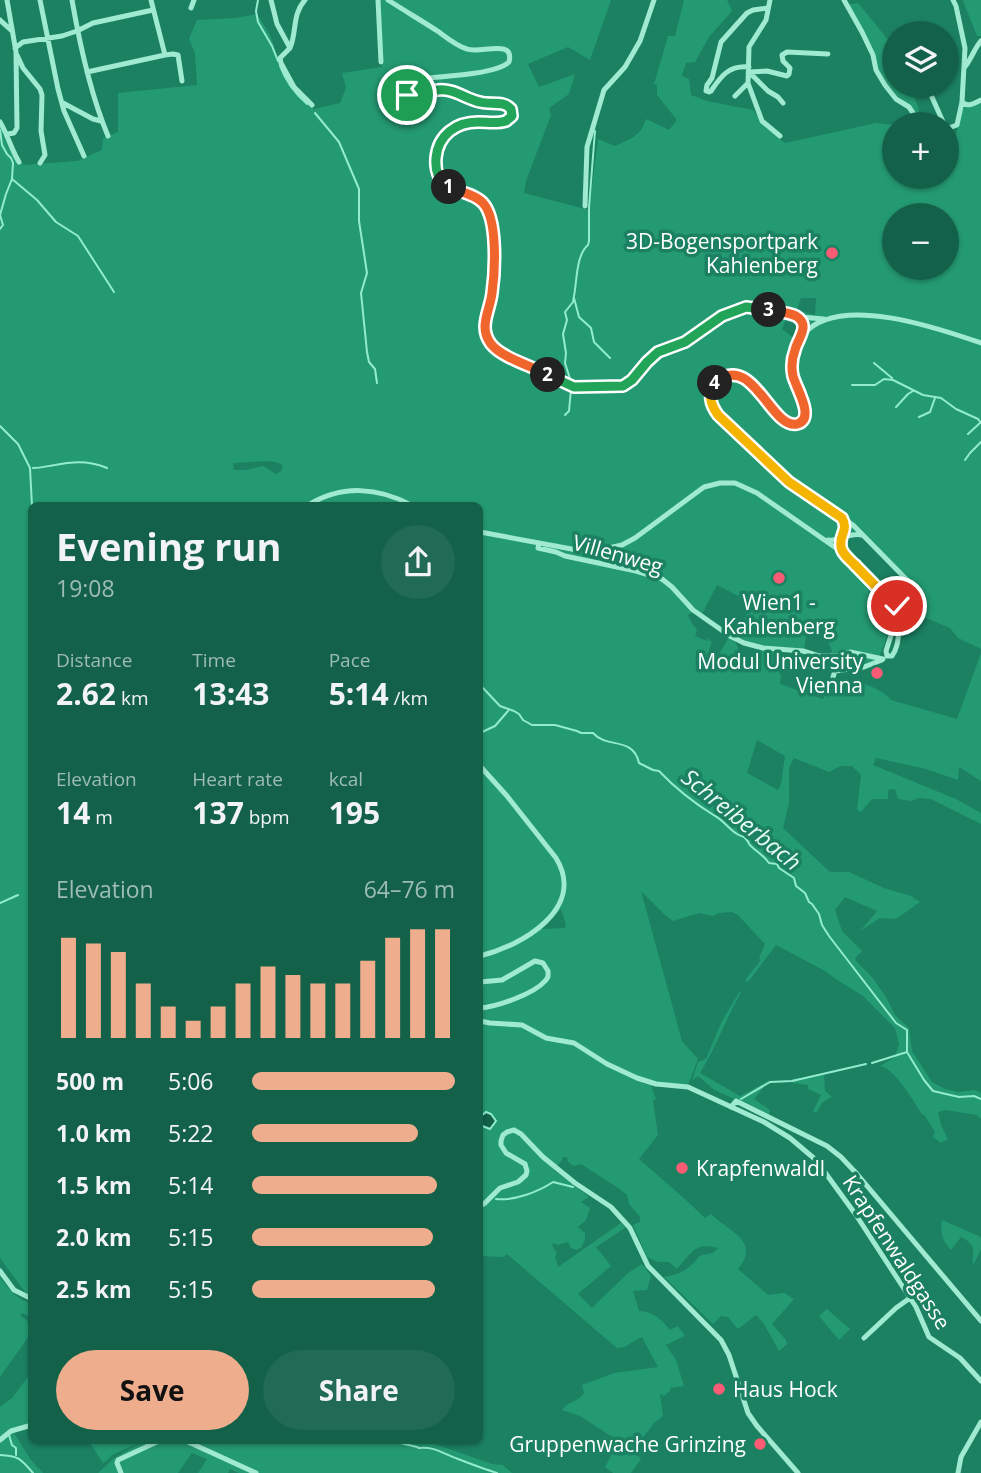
<!DOCTYPE html>
<html lang="en">
<head>
<meta charset="utf-8">
<style>
	:root { --surface:#146149; --page:#216a53; --text:#f1f3f6; --muted:#9dbcb4; --accent:#eead8d }
	body { margin:0; font-family:"Open Sans",sans-serif; background:var(--page); color:var(--text); height:100vh; display:flex; flex-direction:column; font-size:26px; white-space:nowrap }
	* { box-sizing:border-box; margin:0 }
	p { font-size:23px; color:var(--muted) }
	.icon { flex:none; width:38px; height:38px; fill:none; stroke:currentColor; stroke-width:2; stroke-linecap:round; stroke-linejoin:round }
	.map { position:relative; flex:1; overflow:hidden }
	.panel { position:absolute; left:28px; top:502px; width:455px; height:942px; display:flex; flex-direction:column; background:var(--surface); border-radius:10px; box-shadow:0 2px 5px #0004 }
	.panel>* { flex:none }
	.tools { position:absolute; left:882px; top:21px; display:grid; gap:14px }
	.tools a { display:grid; place-items:center; width:77px; height:77px; border-radius:50%; background:var(--surface); box-shadow:0 2px 5px #0004; font-size:35px }
	.pin { position:absolute; display:grid; place-items:center; width:60px; height:60px; color:#fff; margin:-30px; border:4px solid #fff; border-radius:50%; box-shadow:0 2px 7px #0007 }
	.km { position:absolute; width:35px; height:35px; margin:-18px; border-radius:50%; background:#222; color:#fff; font-size:19px; line-height:35px; text-align:center }
	.round { display:grid; place-items:center; flex:none; width:74px; height:74px; border-radius:37px; background:var(--page) }
	.summary { display:flex; align-items:center; justify-content:space-between; height:119px; padding:0 28px }
	h1 { font-size:38px; font-weight:700; line-height:52px }
	.stats { display:grid; grid-template-columns:repeat(3,1fr); gap:10px; height:119px; padding:7px 28px }
	.stats div { display:grid; align-content:center }
	.stats b { font-size:30px; font-weight:700 }
	.stats small { font-size:19px; font-weight:400 }
	.stats p { font-size:19px }
	.chart { height:196px; padding:14px 28px }
	.chart p { display:flex; justify-content:space-between }
	.chart svg { width:100%; height:126px; margin-top:7px; stroke:var(--accent); stroke-width:6 }
	.button { display:flex; gap:14px; margin-top:auto; padding:14px 28px }
	.button a { flex:1; height:80px; border-radius:42px; background:var(--accent); color:#111; font-size:28px; font-weight:700; line-height:80px; text-align:center }
	.button a+a { background:var(--page); color:var(--text) }
	ul { padding:0 28px; list-style:none; font-size:23px }
	li { display:grid; grid-template-columns:112px 84px 1fr; align-items:center; height:52px }
	li i { height:18px; border-radius:9px; background:var(--accent) }
	.map>svg:first-child { display:block }
	.green { fill:#249a73; fill-rule:evenodd }
	.water { fill:#126048; stroke:#92eccd; stroke-width:2 }
	.lines { fill:none; stroke-linecap:round; stroke-linejoin:round }
	.stream { stroke:#92eccd; stroke-width:2 }
	.minor { stroke:#9fead1; stroke-width:5 }
	.split-1-casing { stroke:#fff; stroke-width:14 }
	.split-2-casing { stroke:#fff; stroke-width:14 }
	.split-3-casing { stroke:#fff; stroke-width:14 }
	.split-4-casing { stroke:#fff; stroke-width:14 }
	.split-5-casing { stroke:#fff; stroke-width:14 }
	.split-6-casing { stroke:#fff; stroke-width:14 }
	.split-1 { stroke:#22a559; stroke-width:9 }
	.split-2 { stroke:#f0652b; stroke-width:9 }
	.split-3 { stroke:#22a559; stroke-width:9 }
	.split-4 { stroke:#f0652b; stroke-width:9 }
	.split-5 { stroke:#f5b400; stroke-width:9 }
	.split-6 { stroke:#f5b400; stroke-width:9 }
	.poi-dot { fill:#fc5b76; stroke:#1b8161; stroke-width:2.5 }
	.labels { text-anchor:middle; dominant-baseline:central; stroke-width:7; stroke-linejoin:round; paint-order:stroke }
	.poi-label { font-size:21px; fill:#fff; stroke:#1b8161; text-anchor:end }
	.street-label { font-size:21px; fill:#fff; stroke:#1b8161 }
	.water-label { font-size:23px; font-style:italic; fill:#eafcf6; stroke:#1b8161 }
</style>
</head>
<body>
<div class="map">
<svg width="981" height="1473" viewBox="0 0 981 1473">
	<rect width="100%" height="100%" fill="#1b8161"/>
	<!-- green -->
	<path class="green" d="M380 0H386L451 38 393 0H611L590 60 568 47 528 64 539 87 575 74 569 94 549 108 551 115 526 181 524 193 589 210 598 139 615 146C632 138 640 137 646 119L669 130 677 120 657 95V85L654 84 668 36H675L684 0H727L732 11 709 37 695 62 686 63 682 76 689 79 691 95 707 101 753 110 765 127 785 143 876 123 894 125V177H947V146L954 145 962 109 981 99V649L958 638 950 628 916 614 912 610H891V627L879 657 873 663 834 669C832 644 829 637 808 623L804 651 759 646 736 637 752 603 717 585 701 616 694 611 688 615 691 622 697 630 695 636 707 641V638L712 642 709 650V659L715 661 729 637C738 641 739 651 739 659L752 663 756 648 778 649 773 664 781 675 780 684 823 699 831 680C849 677 880 686 891 700L957 719 981 653V781L959 767 958 780 926 769 876 758 873 765 956 799 981 813V824L931 799 918 798 911 801 898 799 895 789 888 790V799H872L861 812 857 810 861 775 852 766H841L829 772 794 758 789 768V803L783 828 830 872H849L884 888 911 896 920 902 896 919 880 918 860 931 877 911 845 897 835 910 842 931 862 951 855 958 857 962 872 977 886 997 895 1015 909 1028 912 1051 932 1082 945 1089 958 1092 975 1090 981 1093V1119L977 1115 945 1110 938 1112 941 1125 948 1139 941 1143 933 1137 935 1132 925 1116 921 1113C913 1100 895 1069 880 1066L895 1057 899 1044 895 1028 863 996 837 980 825 971 776 945 748 982 745 980 761 960 759 958 765 944 738 915 732 912 719 913 713 916 699 913 673 921 664 914 641 891 682 1041 698 1059 688 1085 658 1083 644 1079 643 1083 651 1085 656 1099 653 1100 658 1135 639 1159 685 1199 705 1218 711 1214C729 1232 761 1241 738 1269L768 1295 784 1293 794 1299 772 1324 786 1340 787 1344 779 1351 764 1324 756 1315 738 1329 728 1317 721 1316 713 1324 664 1277C678 1275 691 1269 699 1256L713 1253 718 1248C694 1242 692 1253 677 1269L669 1262H658L647 1257 633 1225 640 1222V1217L629 1204 627 1195 617 1187 584 1166 582 1164 574 1166 568 1162 567 1157H563L562 1160 554 1170 589 1197 581 1202 590 1208 586 1220 577 1228H579L585 1233V1240L581 1248 576 1250 571 1248 568 1242 557 1245 554 1243 552 1245 557 1254 555 1256 558 1267 621 1223 625 1228 596 1247 611 1266 578 1294 592 1308 628 1273 642 1264 651 1276 647 1290 633 1291 639 1311C653 1311 662 1320 670 1330L678 1326 685 1336 666 1345 676 1360 684 1386 670 1388V1391L664 1396 660 1394 663 1416 654 1423 633 1451 641 1459 631 1473H613L605 1467 617 1444V1440L580 1416 562 1410C571 1399 576 1404 584 1393L582 1385 614 1373 658 1367 642 1337 624 1347 617 1348 507 1254 503 1257 480 1256V1125L490 1129 481 1115 480 1117V506H32V1314L30 1317 22 1313 20 1315 31 1324 29 1336 0 1377V1277C7 1287 18 1301 29 1302L25 1292 0 1258V124L13 150 24 165 77 161 102 150 103 138 118 132V93L197 85 195 53 189 39 197 20 236 18 257 14 270 35 279 60 300 95 314 109 340 103 346 88 342 73 382 67ZM894 215H947V268H894ZM801 298H816L815 315 797 310ZM785 321 795 323C799 330 800 333 796 340L782 329ZM267 461C273 462 278 461 283 466L281 471 276 474 263 466 246 470H234L233 463ZM856 536H861L908 585 906 599 897 604 890 601 843 549 845 540ZM757 740 785 756 781 784 778 790 747 773ZM561 909 566 925 565 928 542 929Z
		M965 0H981V36H977L963 1Z
		M858 3 894 47V60L890 65 894 69V86H917L913 92 923 124H920L916 113 903 103 904 101 897 96 876 71 874 58 845 5Z
		M740 991 741 992C726 1019 716 1047 700 1073L740 1096 770 1080 754 1099 770 1110 769 1116 713 1089 698 1076 692 1081 698 1062 706 1059 722 1021Z
		M824 1075 825 1091 832 1097 823 1102 816 1113 813 1111 821 1095 808 1089V1085L795 1083 794 1084 792 1079Z
		M942 1220 981 1237V1250L973 1265C972 1252 978 1245 961 1237L951 1250C942 1240 940 1233 942 1220Z
		M827 1309 850 1329 839 1340 819 1316Z
		M31 1373V1426L14 1433 31 1460 43 1473H0V1407L12 1398Z
		M88 1440H410L435 1444 492 1464 503 1465 512 1473H239L230 1469 228 1473H198L207 1459 192 1453 178 1473H98L113 1459 143 1441 110 1456 111 1457 103 1463Z"/>
	<!-- water -->
	<path class="water" d="M486 1112 491 1114 496 1121 490 1129 480 1125V1117Z"/>
	<g class="lines">
		<!-- stream -->
		<path class="stream" d="M258 0 256 11 258 22 272 46 278 61
			M280 66C286 82 294 93 307 104
			M315 113 339 142 359 189V221L367 273 361 293 367 352 369 362 375 369 377 383
			M0 130 2 145 7 154 11 158 13 163 12 179 6 194 0 215 3 225 0 229
			M12 179 37 200 56 222 78 236 114 292
			M574 298 579 317 591 328 594 342 610 358
			M874 363 892 378
			M571 382 565 363 566 353 563 334 567 320 565 312 573 302 574 296C577 281 576 255 588 245L589 241V207L595 131
			M852 385H875L884 379 893 380 923 395 941 398 956 409 978 419 981 423
			M896 407 908 394 913 391
			M565 415 569 411 571 389
			M919 417 930 412 935 398
			M0 426 18 444 30 468 32 506
			M968 434 980 423
			M965 460 970 453 981 442
			M33 468C40 468 48 466 55 465 73 461 91 461 107 468
			M480 688H483L500 706 514 711 519 714 523 720 532 725H555L577 731 581 733H593C607 749 633 736 639 763L653 770 659 771C676 789 694 803 715 816 723 820 729 829 737 834 743 838 741 834 746 839 751 845 747 843 753 848 759 853 764 856 769 863L777 864 779 868 794 878 796 886 805 893 809 902 812 904 819 914 822 925 829 936 896 1023 907 1030V1052L924 1080 933 1091 959 1097 974 1096 981 1099
			M480 733 495 726 508 711
			M0 903 18 895
			M872 1063 907 1052
			M741 1099 770 1082 792 1081 866 1064
			M480 1114V1115
			M496 1199C514 1201 538 1192 553 1182L573 1187
			M9 1435 12 1445 16 1448V1455
			M388 1440 417 1447 419 1448C434 1446 444 1454 458 1459 471 1464 484 1469 497 1473
			M0 1455C19 1456 21 1459 33 1473"/>
		<!-- minor -->
		<path class="minor" d="M7 0 16 52 17 128 14 133 8 134
			M40 0 58 89 64 111 84 156
			M72 0C80 46 90 93 108 136
			M151 0 165 55 173 54 178 55 182 81
			M271 0 277 24 290 48 280 58 281 63 294 87 312 105
			M378 0 381 62
			M388 0C405 11 422 21 439 32 447 38 457 46 467 49 480 54 515 38 509 62 495 75 436 77 415 79L408 81 405 87 406 94C418 102 426 91 437 90 452 88 466 99 480 102 491 105 502 100 511 109L512 116 506 122C482 126 454 113 440 143 437 151 435 160 436 169 440 197 477 186 487 209 498 231 495 269 492 293 490 311 478 327 491 343 500 356 514 358 527 364 541 371 555 381 570 386 582 389 622 390 631 381 640 372 646 361 657 353 665 347 676 346 686 341 704 331 718 314 740 309 759 304 779 313 797 316 806 318 815 318 824 319
			M770 0 766 20 749 47 748 83 762 121 780 136
			M844 0 862 32 873 55 876 70 885 85 896 99 909 107 913 113
			M191 8 194 0
			M0 20 12 31
			M15 48 23 42 62 36 77 31 93 23 153 10
			M290 48C297 32 292 14 305 0
			M17 55 23 68 40 89 42 95 41 131 45 155 40 163
			M749 67C729 65 721 76 711 91L709 92 706 91 707 85 712 78 721 42 747 13 753 10 768 8
			M964 68C971 60 974 49 981 41
			M87 72 165 55
			M749 72 767 71 787 76 789 74 790 68 783 61 782 55 787 52 828 54
			M749 72 768 91 778 97 783 103
			M927 86 944 124
			M735 96 748 83
			M962 102C969 108 974 103 981 100
			M63 103 93 119 101 121
			M0 122C8 135 11 149 19 162
			M947 127 949 128 957 125 962 102 965 48 956 6 953 0
			M585 206 587 147 604 90 625 67 640 41 654 0
			M796 317 803 324 802 335
			M307 506C341 484 379 487 413 506
			M842 518C849 530 837 540 843 552
			M480 532 577 550H594L609 548 622 545 635 538 704 487 720 483H735L757 493 836 548 845 554 892 603C907 610 913 594 908 581L853 525 794 486 718 415C704 397 713 370 737 376 759 382 770 415 788 423 797 427 806 421 805 411 805 404 801 397 798 390 791 372 789 352 803 335 837 293 938 328 981 343
			M828 540C839 542 849 532 862 535
			M539 543 538 548 556 552 565 556 636 571 662 579 672 587 693 610 730 636 744 643 763 648 803 651 819 656H840L850 652 883 659
			M887 656H892C899 646 898 635 900 623 902 615 905 608 907 601
			M887 656 886 651 895 623 892 603
			M833 677 835 671 864 667 882 660
			M480 766 507 796 556 858C587 909 521 946 480 956
			M480 982 502 980 535 961 543 963 548 971C548 976 549 977 545 981 534 994 496 1007 480 1008
			M480 1021 490 1023 522 1025 546 1038 574 1043 607 1064 637 1078 656 1084 688 1087 764 1122 790 1138 816 1160 856 1215 916 1307 929 1337 960 1358 981 1381
			M731 1107 736 1101 827 1146 841 1157 857 1174 981 1321
			M480 1206 485 1203 500 1188 518 1182 526 1175 527 1171 525 1164 506 1153 501 1145V1141L503 1135 507 1132 514 1130 521 1134 543 1157 575 1183 611 1207 630 1228 648 1266 721 1340 729 1355 748 1413 757 1426 798 1473
			M0 1271 14 1290 32 1299
			M864 1338 896 1308 910 1298
			M0 1440 11 1431 32 1425
			M184 1440 256 1473
			M121 1473 117 1463 118 1460 161 1440
			M958 1473 961 1457 981 1422"/>
	</g>
	<g class="lines">
		<!-- split-1 casing -->
		<g class="split-1-casing">
			<path id="split-1" d="M407 95C419 101 427 91 438 90 453 88 466 99 480 102 491 105 503 100 511 109L512 116 506 121C497 124 488 122 478 122 456 122 438 135 436 158 435 171 438 180 449 187"/>
		</g>
		<!-- split-2 casing -->
		<g class="split-2-casing">
			<path id="split-2" d="M449 187C459 192 475 194 483 203 498 219 495 272 492 293 490 311 478 327 491 344 502 358 532 366 548 375"/>
		</g>
		<!-- split-3 casing -->
		<g class="split-3-casing">
			<path id="split-3" d="M548 375 574 387 623 386 632 380 647 362 658 352 685 342 722 316 746 307 769 310"/>
		</g>
		<!-- split-4 casing -->
		<g class="split-4-casing">
			<path id="split-4" d="M715 383C752 350 771 430 797 424 816 419 796 388 793 376 791 367 792 358 795 350 798 338 811 325 796 316 788 312 778 312 769 310"/>
		</g>
		<!-- split-5 casing -->
		<g class="split-5-casing">
			<path id="split-5" d="M715 383C708 395 710 404 718 415L789 482 842 518C849 531 839 534 841 546 841 553 850 560 855 565"/>
		</g>
		<!-- split-6 casing -->
		<g class="split-6-casing">
			<path id="split-6" d="M855 565 892 603 897 606"/>
		</g>
		<!-- split-1 -->
		<use href="#split-1" class="split-1"/>
		<!-- split-2 -->
		<use href="#split-2" class="split-2"/>
		<!-- split-3 -->
		<use href="#split-3" class="split-3"/>
		<!-- split-4 -->
		<use href="#split-4" class="split-4"/>
		<!-- split-5 -->
		<use href="#split-5" class="split-5"/>
		<!-- split-6 -->
		<use href="#split-6" class="split-6"/>
	</g>
	<!-- markers -->
	<g class="poi-dot">
		<circle cx="832" cy="253" r="7"/>
		<circle cx="779" cy="578" r="7"/>
		<circle cx="877" cy="673" r="7"/>
		<circle cx="682" cy="1168" r="7"/>
		<circle cx="719" cy="1389" r="7"/>
		<circle cx="760" cy="1444" r="7"/>
	</g>
	<g class="labels">
		<!-- poi labels -->
		<g class="poi-label">
			<text x="818" y="241">3D-Bogensportpark<tspan x="818" dy="24">Kahlenberg</tspan></text>
			<text x="779" y="602" text-anchor="middle">Wien1 -<tspan x="779" dy="24">Kahlenberg</tspan></text>
			<text x="863" y="661">Modul University<tspan x="863" dy="24">Vienna</tspan></text>
			<text x="696" y="1168" text-anchor="start">Krapfenwaldl</text>
			<text x="733" y="1389" text-anchor="start">Haus Hock</text>
			<text x="746" y="1444">Gruppenwache Grinzing</text>
		</g>
		<!-- street labels -->
		<g class="street-label">
			<text transform="translate(618 554) rotate(16)">Villenweg</text>
			<text transform="translate(897 1252) rotate(57)">Krapfenwaldgasse</text>
		</g>
		<!-- water labels -->
		<g class="water-label">
			<text transform="translate(742 819) rotate(39)">Schreiberbach</text>
		</g>
	</g>
</svg>
<div class="tools">
<a><svg class="icon" aria-label="layers" viewBox="0 0 24 24"><path d="M12 4l9 5-9 5-9-5zM3 14l9 5 9-5"/></svg></a>
<a>+</a>
<a>−</a>
</div>
<div class="pin" style="left:407px;top:95px;background:#1e9e55"><svg class="icon" aria-label="arrive" viewBox="0 0 24 24"><path d="M6 21V4h12l-3 4 3 4H6"/></svg></div>
<div class="pin" style="left:897px;top:606px;background:#d93025"><svg class="icon" aria-label="check" viewBox="0 0 24 24"><path d="M5 12l5 5 9-10"/></svg></div>
<b class="km" style="left:449px;top:187px">1</b>
<b class="km" style="left:548px;top:375px">2</b>
<b class="km" style="left:769px;top:310px">3</b>
<b class="km" style="left:715px;top:383px">4</b>
<section class="panel">
<div class="summary"><div><h1>Evening run</h1><p>19:08</p></div><a class="round"><svg class="icon" aria-label="share" viewBox="0 0 24 24"><path d="M12 15V3M7 8l5-5 5 5M5 13v7h14v-7"/></svg></a></div>
<div class="stats">
<div><p>Distance</p><b>2.62<small> km</small></b></div>
<div><p>Time</p><b>13:43</b></div>
<div><p>Pace</p><b>5:14<small> /km</small></b></div>
</div>
<div class="stats">
<div><p>Elevation</p><b>14<small> m</small></b></div>
<div><p>Heart rate</p><b>137<small> bpm</small></b></div>
<div><p>kcal</p><b>195</b></div>
</div>
<div class="chart"><p><span>Elevation</span>64–76 m</p>
<svg viewBox="0 0 160 44" preserveAspectRatio="none"><path d="M5 44V9M15 44V11M25 44V14M35 44V25M45 44V33M55 44V38M65 44V33M75 44V25M85 44V19M95 44V22M105 44V25M115 44V25M125 44V17M135 44V9M145 44V6M155 44V6"/></svg>
</div>
<ul>
<li><b>500 m</b>5:06<i style="width:100%"></i></li>
<li><b>1.0 km</b>5:22<i style="width:82%"></i></li>
<li><b>1.5 km</b>5:14<i style="width:91%"></i></li>
<li><b>2.0 km</b>5:15<i style="width:89%"></i></li>
<li><b>2.5 km</b>5:15<i style="width:90%"></i></li>
</ul>
<div class="button"><a>Save</a><a>Share</a></div>
</section>
</div>
</body>
</html>
